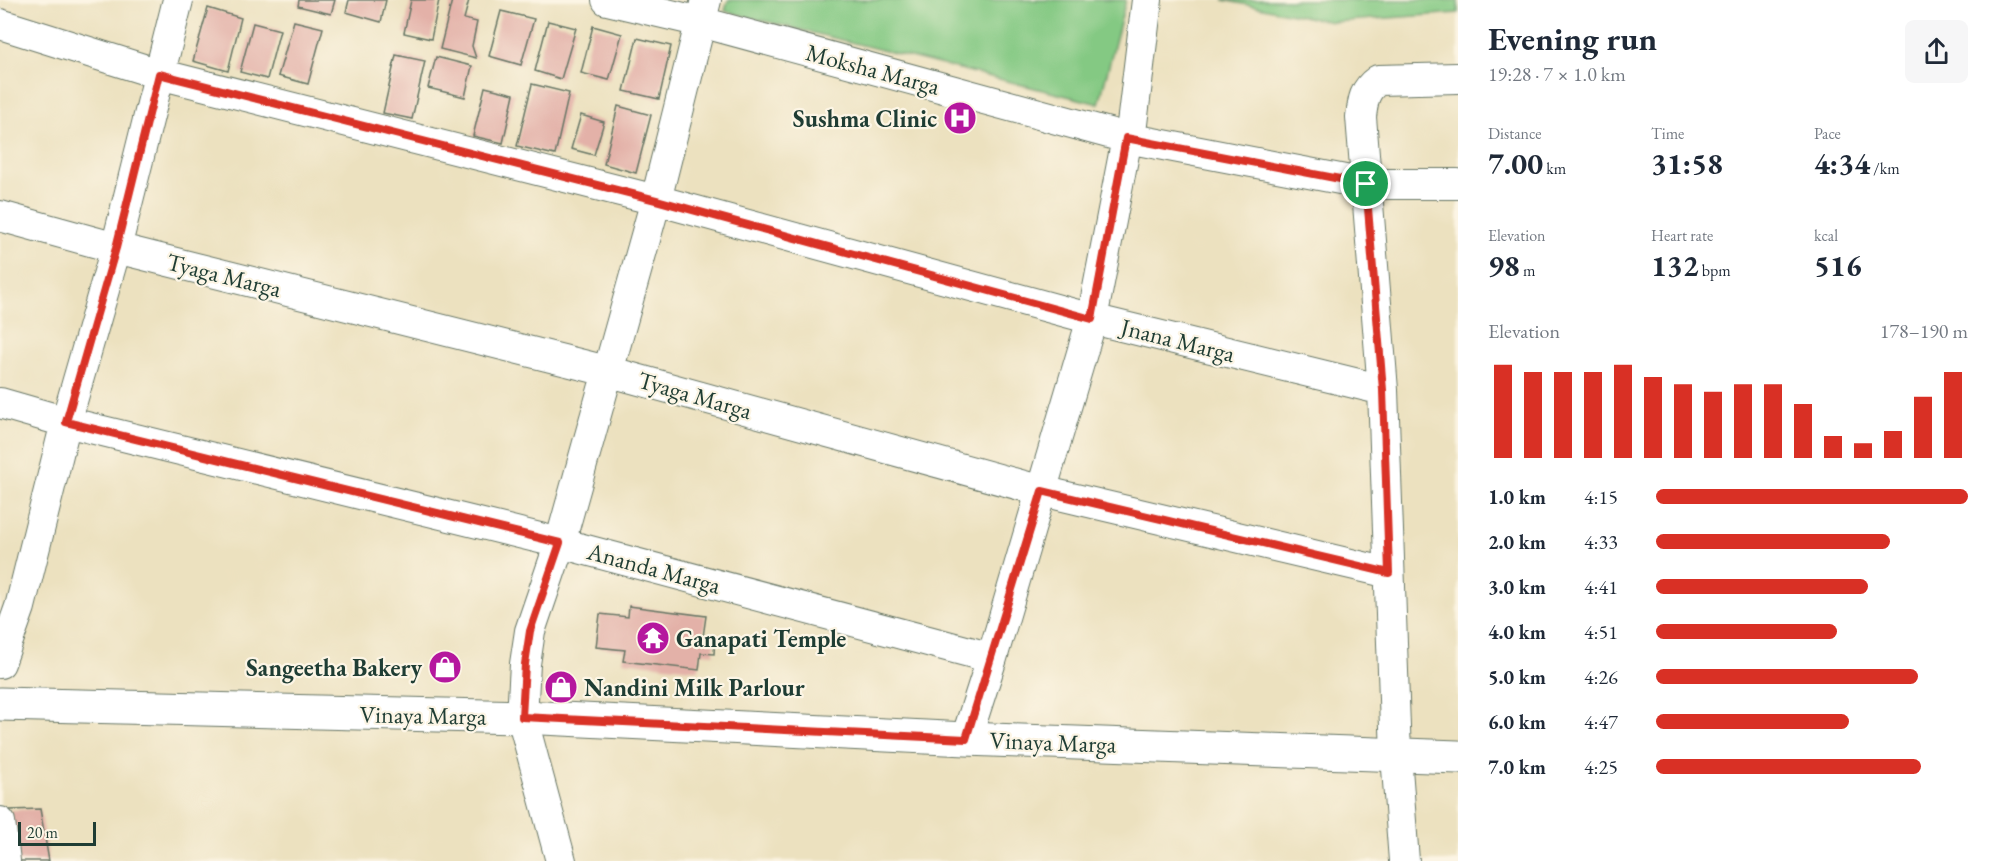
<!DOCTYPE html>
<html lang="en">
<head>
<meta charset="utf-8">
<style>
	:root { --surface:#fff; --page:#f6f6f7; --text:#1f2937; --muted:#747a83; --accent:#d93025 }
	body { margin:0; font-family:"EB Garamond",serif; background:var(--page); color:var(--text); height:100vh; display:flex; flex-direction:column; font-size:22px; white-space:nowrap }
	* { box-sizing:border-box; margin:0 }
	p { font-size:20px; color:var(--muted) }
	.icon { flex:none; width:33px; height:33px; fill:none; stroke:currentColor; stroke-width:2; stroke-linecap:round; stroke-linejoin:round }
	.map { position:relative; flex:1; overflow:hidden }
	.panel { display:flex; flex-direction:column; background:var(--surface); width:540px }
	.panel>* { flex:none }
	.scale { position:absolute; left:18px; bottom:15px; width:78px; box-sizing:border-box; padding-left:6px; border:3px solid #1f3d34; border-top:0; font-size:16px; line-height:21px; white-space:nowrap; color:#1f3d34; -webkit-text-stroke:4px #fcf5e5; paint-order:stroke }
	.pin { position:absolute; display:grid; place-items:center; width:51px; height:51px; color:#fff; margin:-26px; border:3px solid #fff; border-radius:50%; box-shadow:0 2px 6px #0007 }
	.round { display:grid; place-items:center; flex:none; width:63px; height:63px; border-radius:9px; background:var(--page) }
	.overview { display:flex; align-items:center; justify-content:space-between; height:102px; padding:0 30px }
	h1 { font-size:33px; font-weight:700; line-height:45px }
	.stats { display:grid; grid-template-columns:repeat(3,1fr); gap:9px; height:102px; padding:6px 30px }
	.stats div { display:grid; align-content:center }
	.stats b { font-size:30px; font-weight:700 }
	.stats small { font-size:16px; font-weight:400 }
	.stats p { font-size:16px }
	.chart { height:168px; padding:12px 30px }
	.chart p { display:flex; justify-content:space-between }
	.chart svg { width:100%; height:108px; margin-top:6px; stroke:var(--accent); stroke-width:6 }
	ul { padding:0 30px; list-style:none; font-size:20px }
	li { display:grid; grid-template-columns:96px 72px 1fr; align-items:center; height:45px }
	li i { height:15px; border-radius:8px; background:var(--accent) }
	main { display:flex; flex:1; min-height:0 }
	.map>svg:first-child { display:block }
	.green { fill:#84c983; stroke:#52835c; stroke-width:1.5 }
	.building { fill:#e3b1a8 }
	.lines { fill:none; stroke-linecap:round; stroke-linejoin:round }
	.street-casing { stroke:#677665; stroke-width:32 }
	.secondary-casing { stroke:#677665; stroke-width:35 }
	.street { stroke:#fff; stroke-width:30 }
	.secondary { stroke:#fff; stroke-width:33 }
	.route-casing { stroke:#fff; stroke-width:12 }
	.route { stroke:#d93025; stroke-width:8 }
	.labels { text-anchor:middle; dominant-baseline:central; stroke-width:4.5; stroke-linejoin:round; paint-order:stroke }
	.street-label { font-size:24px; fill:#1f3d34; stroke:#fcf5e5 }
	.poi-label { font-size:24px; font-weight:bold; fill:#1f3d34; stroke:#fcf5e5; text-anchor:end }
</style>
</head>
<body>
<main>
<div class="map">
<svg width="1458" height="861" viewBox="0 0 1458 861">
	<rect width="100%" height="100%" fill="#fcf5e5"/>
	<filter id="ink" filterUnits="userSpaceOnUse"><feTurbulence type="fractalNoise" baseFrequency=".0167" numOctaves="2"/><feDisplacementMap in="SourceGraphic" scale="12" xChannelSelector="R" yChannelSelector="G"/><feConvolveMatrix kernelMatrix="1 2 1 2 8 2 1 2 1" color-interpolation-filters="sRGB"/></filter>
	<filter id="wash" filterUnits="userSpaceOnUse"><feTurbulence type="fractalNoise" baseFrequency=".008" numOctaves="4" result="noise"/><feDisplacementMap in="SourceGraphic" scale="24" xChannelSelector="R" yChannelSelector="G"/><feGaussianBlur stdDeviation="1.35" result="paint"/><feColorMatrix in="noise" values="0 0 0 0 0 0 0 0 0 0 0 0 0 0 0 0 0 1.4 0 .05"/><feComposite in="paint" operator="in"/></filter>
	<g filter="url(#wash)">
		<rect width="100%" height="100%" fill="#ece1bf"/>
		<!-- green -->
		<path class="green" d="M728 0H1126L1099 104 725 11Z
			M1223 0H1458V13L1332 22Z"/>
		<g id="blocks">
			<!-- building -->
			<path class="building" d="M299 0H335L331 14 298 6Z
				M349 0H386L381 22 346 12Z
				M411 0H439L431 39 404 33Z
				M452 0H469L464 19 477 22 472 46 476 58 440 49Z
				M208 8 241 18 228 71 193 61Z
				M501 11 534 19 521 65 489 56Z
				M294 21 323 28 308 84 278 76Z
				M548 21 576 28 561 79 535 71Z
				M253 23 280 30 267 79 240 72Z
				M593 26 622 34 609 80 581 73Z
				M637 38 671 46 659 99 624 91Z
				M396 55 425 61 412 119 383 113Z
				M436 57 472 66 465 97 428 88Z
				M532 84 569 93 555 155 517 146Z
				M485 87 514 94 503 143 473 136Z
				M618 106 651 115 636 173 604 164Z
				M581 115 604 122 594 155 571 149Z
				M629 606 706 616 703 637 715 638 714 654 701 653 699 670 623 661 625 650 596 647 600 614 628 617Z
				M40 809 49 861H16L10 810Z"/>
		</g>
	</g>
	<g filter="url(#ink)">
		<use href="#blocks" fill-opacity="0" stroke="#677665" stroke-width="1.5"/>
		<g class="lines">
			<!-- street casing -->
			<g class="street-casing">
				<path id="street" d="M607 0 701 22 1127 138 1366 184H1458
					M0 24 159 74 656 200 1092 319 1383 390
					M0 216 116 248 607 371 1042 491 1389 573
					M0 403 66 422 560 543 992 658
					M0 663 20 607 66 422 116 248 178 0
					M966 739 992 658 1092 319 1127 138 1132 124 1147 0
					M0 822 5 861
					M561 861 522 717 525 664 530 631 560 543 656 200 706 0
					M1404 861 1396 755 1383 390 1361 117C1363 100 1364 90 1378 80L1458 78"/>
			</g>
			<!-- secondary casing -->
			<g class="secondary-casing">
				<path id="secondary" d="M0 704 522 717 966 739 1458 757"/>
			</g>
			<!-- street -->
			<use href="#street" class="street"/>
			<!-- secondary -->
			<use href="#secondary" class="secondary"/>
		</g>
	</g>
	<g class="lines" filter="url(#ink)">
		<!-- route casing -->
		<g class="route-casing">
			<path id="route" d="M159 74 656 200 1092 319 1126 138 1366 184 1383 390 1389 573 1042 491 966 739 522 717 525 664 530 631 560 543 66 422 116 248Z"/>
		</g>
		<!-- route -->
		<use href="#route" class="route"/>
	</g>
	<!-- icons -->
	<defs>
		<g id="hospital-disc" transform="scale(1.725)"><circle r="9.5" fill="#b5179e" stroke="#fcf5e5"/><path d="M-5-5h3v3.5h4V-5h3V5h-3V1.5h-4V5h-3Z" fill="#fff"/></g>
		<g id="temple-disc" transform="scale(1.725)"><circle r="9.5" fill="#b5179e" stroke="#fcf5e5"/><path d="M0-6L5-2H3V0L6.5 2.5H4V6H1.5V3h-3V6H-4V2.5H-6.5L-3 0V-2H-5Z" fill="#fff"/></g>
		<g id="shop-disc" transform="scale(1.725)"><circle r="9.5" fill="#b5179e" stroke="#fcf5e5"/><path d="M-5-2.5h2.3a2.7 3.5 0 0 1 5.4 0H5L5.5 6h-11ZM-1.5-2.5h3a1.5 2.3 0 0 0-3 0Z" fill="#fff"/></g>
	</defs>
	<g fill-rule="evenodd">
		<use href="#hospital-disc" x="960" y="118"/>
		<use href="#temple-disc" x="653" y="638"/>
		<use href="#shop-disc" x="445" y="667"/>
		<use href="#shop-disc" x="561" y="687"/>
	</g>
	<g class="labels">
		<!-- street labels -->
		<g class="street-label">
			<text transform="translate(873 69) rotate(15)">Moksha Marga</text>
			<text transform="translate(224 275) rotate(14)">Tyaga Marga</text>
			<text transform="translate(1178 340) rotate(14)">Jnana Marga</text>
			<text transform="translate(695 395) rotate(16)">Tyaga Marga</text>
			<text transform="translate(654 568) rotate(15)">Ananda Marga</text>
			<text transform="translate(423 715) rotate(1)">Vinaya Marga</text>
			<text transform="translate(1053 742) rotate(2)">Vinaya Marga</text>
		</g>
		<!-- poi labels -->
		<g class="poi-label">
			<text x="937" y="118">Sushma Clinic</text>
			<text x="676" y="638" text-anchor="start">Ganapati Temple</text>
			<text x="422" y="667">Sangeetha Bakery</text>
			<text x="584" y="687" text-anchor="start">Nandini Milk Parlour</text>
		</g>
	</g>
</svg>
<div class="scale">20 m</div>
<div class="pin" style="left:1366px;top:184px;background:#1e9e55"><svg class="icon" aria-label="arrive" viewBox="0 0 24 24"><path d="M6 21V4h12l-3 4 3 4H6"/></svg></div>
</div>
<section class="panel">
<div class="overview"><div><h1>Evening run</h1><p>19:28 · 7 × 1.0 km</p></div><a class="round"><svg class="icon" aria-label="share" viewBox="0 0 24 24"><path d="M12 15V3M7 8l5-5 5 5M5 13v7h14v-7"/></svg></a></div>
<div class="stats">
<div><p>Distance</p><b>7.00<small> km</small></b></div>
<div><p>Time</p><b>31:58</b></div>
<div><p>Pace</p><b>4:34<small> /km</small></b></div>
</div>
<div class="stats">
<div><p>Elevation</p><b>98<small> m</small></b></div>
<div><p>Heart rate</p><b>132<small> bpm</small></b></div>
<div><p>kcal</p><b>516</b></div>
</div>
<div class="chart"><p><span>Elevation</span>178–190 m</p>
<svg viewBox="0 0 160 44" preserveAspectRatio="none"><path d="M5 44V6M15 44V9M25 44V9M35 44V9M45 44V6M55 44V11M65 44V14M75 44V17M85 44V14M95 44V14M105 44V22M115 44V35M125 44V38M135 44V33M145 44V19M155 44V9"/></svg>
</div>
<ul>
<li><b>1.0 km</b>4:15<i style="width:100%"></i></li>
<li><b>2.0 km</b>4:33<i style="width:75%"></i></li>
<li><b>3.0 km</b>4:41<i style="width:68%"></i></li>
<li><b>4.0 km</b>4:51<i style="width:58%"></i></li>
<li><b>5.0 km</b>4:26<i style="width:84%"></i></li>
<li><b>6.0 km</b>4:47<i style="width:62%"></i></li>
<li><b>7.0 km</b>4:25<i style="width:85%"></i></li>
</ul>
</section>
</main>
</body>
</html>
